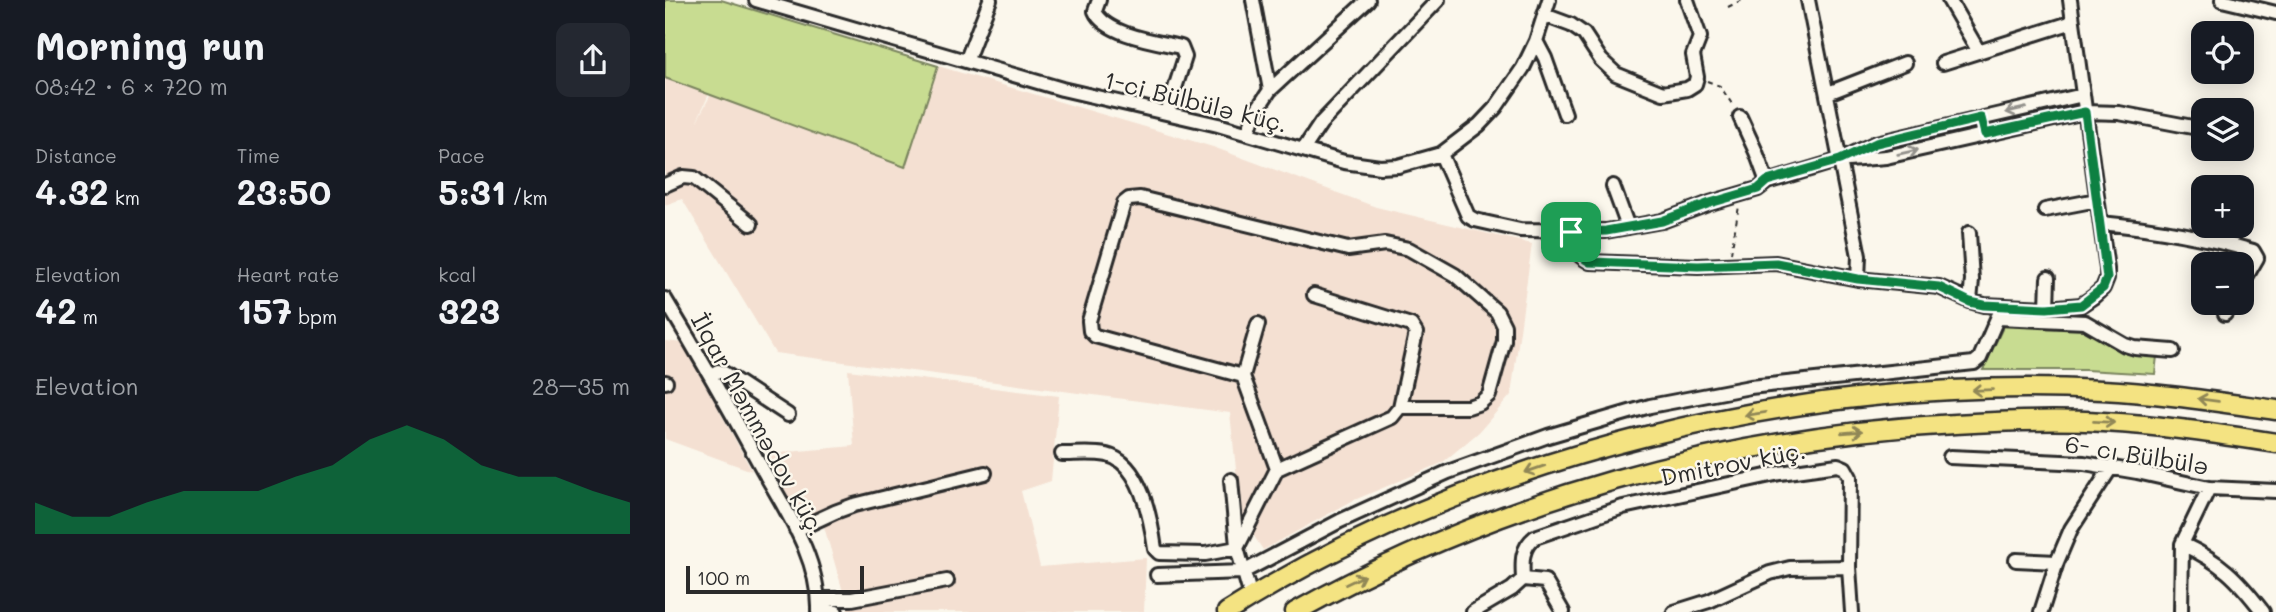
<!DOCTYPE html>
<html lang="en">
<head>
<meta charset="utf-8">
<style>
	:root { --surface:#171b24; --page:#242831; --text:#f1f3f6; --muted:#9ea1a6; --accent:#0b8043 }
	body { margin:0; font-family:Mali,sans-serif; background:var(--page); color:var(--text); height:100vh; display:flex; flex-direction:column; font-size:26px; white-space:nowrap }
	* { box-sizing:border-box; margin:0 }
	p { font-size:23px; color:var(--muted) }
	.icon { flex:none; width:38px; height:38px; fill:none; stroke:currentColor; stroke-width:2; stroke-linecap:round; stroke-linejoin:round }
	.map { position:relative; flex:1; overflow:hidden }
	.details { display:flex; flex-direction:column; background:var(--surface); width:665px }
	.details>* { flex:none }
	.tools { position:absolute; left:1526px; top:21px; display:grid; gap:14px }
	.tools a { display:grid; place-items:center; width:63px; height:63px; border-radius:14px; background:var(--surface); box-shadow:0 4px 18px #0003; font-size:35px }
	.scale { position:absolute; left:21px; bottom:18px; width:178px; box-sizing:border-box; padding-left:7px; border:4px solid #2b2b2b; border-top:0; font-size:19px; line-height:24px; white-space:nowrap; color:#2b2b2b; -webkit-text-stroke:5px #fbf7ec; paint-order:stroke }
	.pin { position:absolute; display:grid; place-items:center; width:60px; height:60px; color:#fff; margin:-30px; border-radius:14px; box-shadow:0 4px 10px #0006 }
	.round { display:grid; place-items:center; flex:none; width:74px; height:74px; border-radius:14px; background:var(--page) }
	.summary { display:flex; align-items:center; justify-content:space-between; height:119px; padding:0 35px }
	h1 { font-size:38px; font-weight:800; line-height:52px }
	.figures { display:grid; grid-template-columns:repeat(3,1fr); gap:10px; height:119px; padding:7px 35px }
	.figures div { display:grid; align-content:center }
	.figures b { font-size:35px; font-weight:800 }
	.figures small { font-size:19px; font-weight:400 }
	.figures p { font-size:19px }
	.chart { height:196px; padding:14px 35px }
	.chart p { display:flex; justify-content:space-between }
	.chart svg { width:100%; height:126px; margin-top:7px; fill:var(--accent); opacity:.7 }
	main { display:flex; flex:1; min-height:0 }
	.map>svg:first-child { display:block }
	.built { fill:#f4e0d2 }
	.green { fill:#c8dc91; stroke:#7a845e; stroke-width:2 }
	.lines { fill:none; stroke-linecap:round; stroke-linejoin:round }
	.minor-casing { stroke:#2b2b2b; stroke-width:18 }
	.highway-casing { stroke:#2b2b2b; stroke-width:23 }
	.path { stroke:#2b2b2b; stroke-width:2; stroke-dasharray:5 5; stroke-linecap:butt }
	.minor { stroke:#fbf7ec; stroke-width:12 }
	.highway { stroke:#f4e382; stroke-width:18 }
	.oneway { stroke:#93918c }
	.oneway2 { stroke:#908756 }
	.route-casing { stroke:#fff; stroke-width:14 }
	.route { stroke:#0b8043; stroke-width:9 }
	.labels { text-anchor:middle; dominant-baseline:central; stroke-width:5; stroke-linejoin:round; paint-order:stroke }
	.street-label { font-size:24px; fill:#2b2b2b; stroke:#fbf7ec }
</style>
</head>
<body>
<main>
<section class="details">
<div class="summary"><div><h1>Morning run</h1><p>08:42 · 6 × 720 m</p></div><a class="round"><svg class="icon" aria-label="share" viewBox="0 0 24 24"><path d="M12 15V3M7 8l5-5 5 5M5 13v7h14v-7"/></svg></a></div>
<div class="figures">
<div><p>Distance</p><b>4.32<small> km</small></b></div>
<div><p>Time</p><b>23:50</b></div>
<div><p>Pace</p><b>5:31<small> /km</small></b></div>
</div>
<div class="figures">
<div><p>Elevation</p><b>42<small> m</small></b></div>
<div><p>Heart rate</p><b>157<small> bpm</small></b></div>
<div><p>kcal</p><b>323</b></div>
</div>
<div class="chart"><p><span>Elevation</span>28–35 m</p>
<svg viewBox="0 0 160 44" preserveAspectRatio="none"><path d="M0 44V33L10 38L20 38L30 33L40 29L50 29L60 29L70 24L80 20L90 11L100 6L110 11L120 20L130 24L140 24L150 29L160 33V44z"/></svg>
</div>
</section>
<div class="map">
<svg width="1611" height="612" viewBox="0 0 1611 612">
	<rect width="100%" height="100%" fill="#fbf7ec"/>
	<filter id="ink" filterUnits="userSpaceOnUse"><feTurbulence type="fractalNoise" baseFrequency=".0143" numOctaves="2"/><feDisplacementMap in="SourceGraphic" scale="14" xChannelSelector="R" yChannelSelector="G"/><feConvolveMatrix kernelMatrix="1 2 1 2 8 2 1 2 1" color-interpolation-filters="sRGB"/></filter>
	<g filter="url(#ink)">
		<!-- built -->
		<path class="built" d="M273 66 548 147 711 207 867 244 846 395 814 432 777 463 687 501 598 550 576 516 565 413 110 353 17 199 0 205V78L44 94 31 123 46 94 240 167Z
			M0 341 18 343 87 471 0 439Z
			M183 370 394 396 386 481 356 491 375 567 481 558 479 612H184L157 520 126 502 101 454 189 446Z"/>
		<!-- green -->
		<path class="green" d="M0 0H56L273 66 240 167 0 78Z
			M1347 322 1422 327 1492 356 1490 374 1420 370H1318L1338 327Z"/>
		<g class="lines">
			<!-- minor casing -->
			<g class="minor-casing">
				<path id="minor" d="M91 0 397 89 553 125 679 162 715 167 733 166 776 154 814 125 831 107 858 68 871 41 884 0
					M434 0 430 11C440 35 493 42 516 47L520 57 502 113
					M1143 0 1194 256 1193 279
					M1284 0 1314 52
					M1557 0 1611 13
					M879 15 906 25 919 34 936 60 951 74 998 93 1022 89 1030 84 1032 77 1028 55 1035 37 1022 0
					M871 41 880 58 900 114
					M302 59 325 0
					M1278 63 1408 22
					M605 90 703 0
					M1163 93 1240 63
					M1075 117 1091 152 1102 182
					M583 133 589 114 605 90 588 0
					M638 150 656 123 773 0
					M776 154 803 216 810 220 855 230 941 231 997 221 1045 203 1093 189 1102 182 1175 160 1211 143 1418 95
					M1183 160 1221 157 1420 112 1454 113 1538 129
					M0 185 18 177 29 178 86 224
					M948 186 963 227
					M1380 210 1432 200
					M1436 223C1488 228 1537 236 1588 251L1592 258 1577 284
					M906 232C908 248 910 254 925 262L1033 266 1111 263 1193 279 1274 287 1305 301 1319 305 1382 308 1416 305 1428 297 1438 288 1442 278V269L1405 0
					M1304 233 1307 280 1305 301
					M649 295 746 325 751 333 735 407 727 417 612 469 578 376 430 336 425 331 424 321 459 203 464 199 475 198 683 249 720 244 744 249 790 275 832 312 839 326V341L824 395 815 403 803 407H735
					M0 299C32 352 63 406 93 461 118 507 155 557 153 612
					M1382 308 1383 278
					M1560 314 1566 303
					M1333 318 1420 322 1460 345 1470 348 1508 351
					M46 375 53 371 59 373 123 415
					M578 376 593 324
					M0 382H1
					M397 454C411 454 428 452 442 455 476 463 486 520 490 549L494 553 540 554 572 548 586 597
					M1285 457 1419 463 1472 472 1544 488 1611 491
					M566 480 572 546
					M131 530 170 512 189 505 320 473
					M1517 544C1556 562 1572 578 1598 612
					M572 548 612 469
					M1351 560 1392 562
					M492 575 578 572 675 521 783 472 883 436 985 406 1085 387 1309 363 1315 358 1337 307
					M858 579C857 562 856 548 870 537L958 507 1115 473 1173 465 1180 468 1185 477 1184 567 1187 612
					M154 599H187L282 581
					M153 609 171 612
					M808 612 847 589 858 579 880 581 898 612
					M1009 612 1044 601 1105 573 1125 568 1184 567
					M1376 612 1392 562 1406 529 1447 466
					M1516 612 1517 544 1544 488"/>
			</g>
			<!-- highway casing -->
			<g class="highway-casing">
				<path id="highway" d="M562 612C813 454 1141 374 1437 390 1495 393 1553 402 1611 410
					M630 612C833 499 1058 436 1290 424 1339 421 1389 419 1438 422 1496 425 1554 434 1611 443"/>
			</g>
			<!-- path -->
			<path class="path" d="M1063 7 1077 0
				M1042 81 1055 86 1069 107
				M1066 253 1074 206"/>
			<!-- minor -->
			<use href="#minor" class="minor"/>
			<!-- highway -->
			<use href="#highway" class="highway"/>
		</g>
		<!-- one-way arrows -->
		<defs><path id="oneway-shaft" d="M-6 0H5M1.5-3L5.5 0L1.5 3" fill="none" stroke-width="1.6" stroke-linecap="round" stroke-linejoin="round" transform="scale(1.75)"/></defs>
		<g class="oneway">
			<use href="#oneway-shaft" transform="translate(1351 110) rotate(167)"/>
			<use href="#oneway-shaft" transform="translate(1243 152) rotate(-13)"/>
		</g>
		<g class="oneway2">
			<use href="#oneway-shaft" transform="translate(1317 390) rotate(178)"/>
			<use href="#oneway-shaft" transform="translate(1543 400) rotate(-172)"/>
			<use href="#oneway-shaft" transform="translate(1090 414) rotate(171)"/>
			<use href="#oneway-shaft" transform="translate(1439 422) rotate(3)"/>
			<use href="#oneway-shaft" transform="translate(1187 432) rotate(-5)"/>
			<use href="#oneway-shaft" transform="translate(870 469) rotate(161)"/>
			<use href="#oneway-shaft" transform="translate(690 580) rotate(-26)"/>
		</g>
	</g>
	<g class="lines" filter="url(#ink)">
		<!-- route casing -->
		<g class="route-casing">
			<path id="route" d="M1420 112 1442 278 1438 288 1416 305 1382 308 1319 305 1305 302 1274 287 1193 279 1111 263 1033 266 925 262C910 254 908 247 906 232L941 231 997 221 1045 203 1093 189 1102 181 1175 160 1211 143 1316 118 1320 134Z"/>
		</g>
		<!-- route -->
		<use href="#route" class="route"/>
	</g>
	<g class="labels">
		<!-- street labels -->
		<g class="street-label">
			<text transform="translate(531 101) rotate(14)">1-ci Bülbülə küç.</text>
			<text transform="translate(94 424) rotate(61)">İlqar Məmmədov küç.</text>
			<text transform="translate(1472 454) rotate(9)">6- cı Bülbülə</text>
			<text transform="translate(1068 463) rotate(-11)">Dmitrov küç.</text>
		</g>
	</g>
</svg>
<div class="tools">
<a><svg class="icon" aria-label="locate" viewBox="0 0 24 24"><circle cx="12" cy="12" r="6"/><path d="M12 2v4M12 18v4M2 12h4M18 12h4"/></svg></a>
<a><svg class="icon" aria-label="layers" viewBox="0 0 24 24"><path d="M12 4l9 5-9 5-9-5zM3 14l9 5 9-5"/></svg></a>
<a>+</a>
<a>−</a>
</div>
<div class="scale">100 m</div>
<div class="pin" style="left:906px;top:232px;background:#1e9e55"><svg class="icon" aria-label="arrive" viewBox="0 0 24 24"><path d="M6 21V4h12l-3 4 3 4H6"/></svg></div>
</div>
</main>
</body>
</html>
